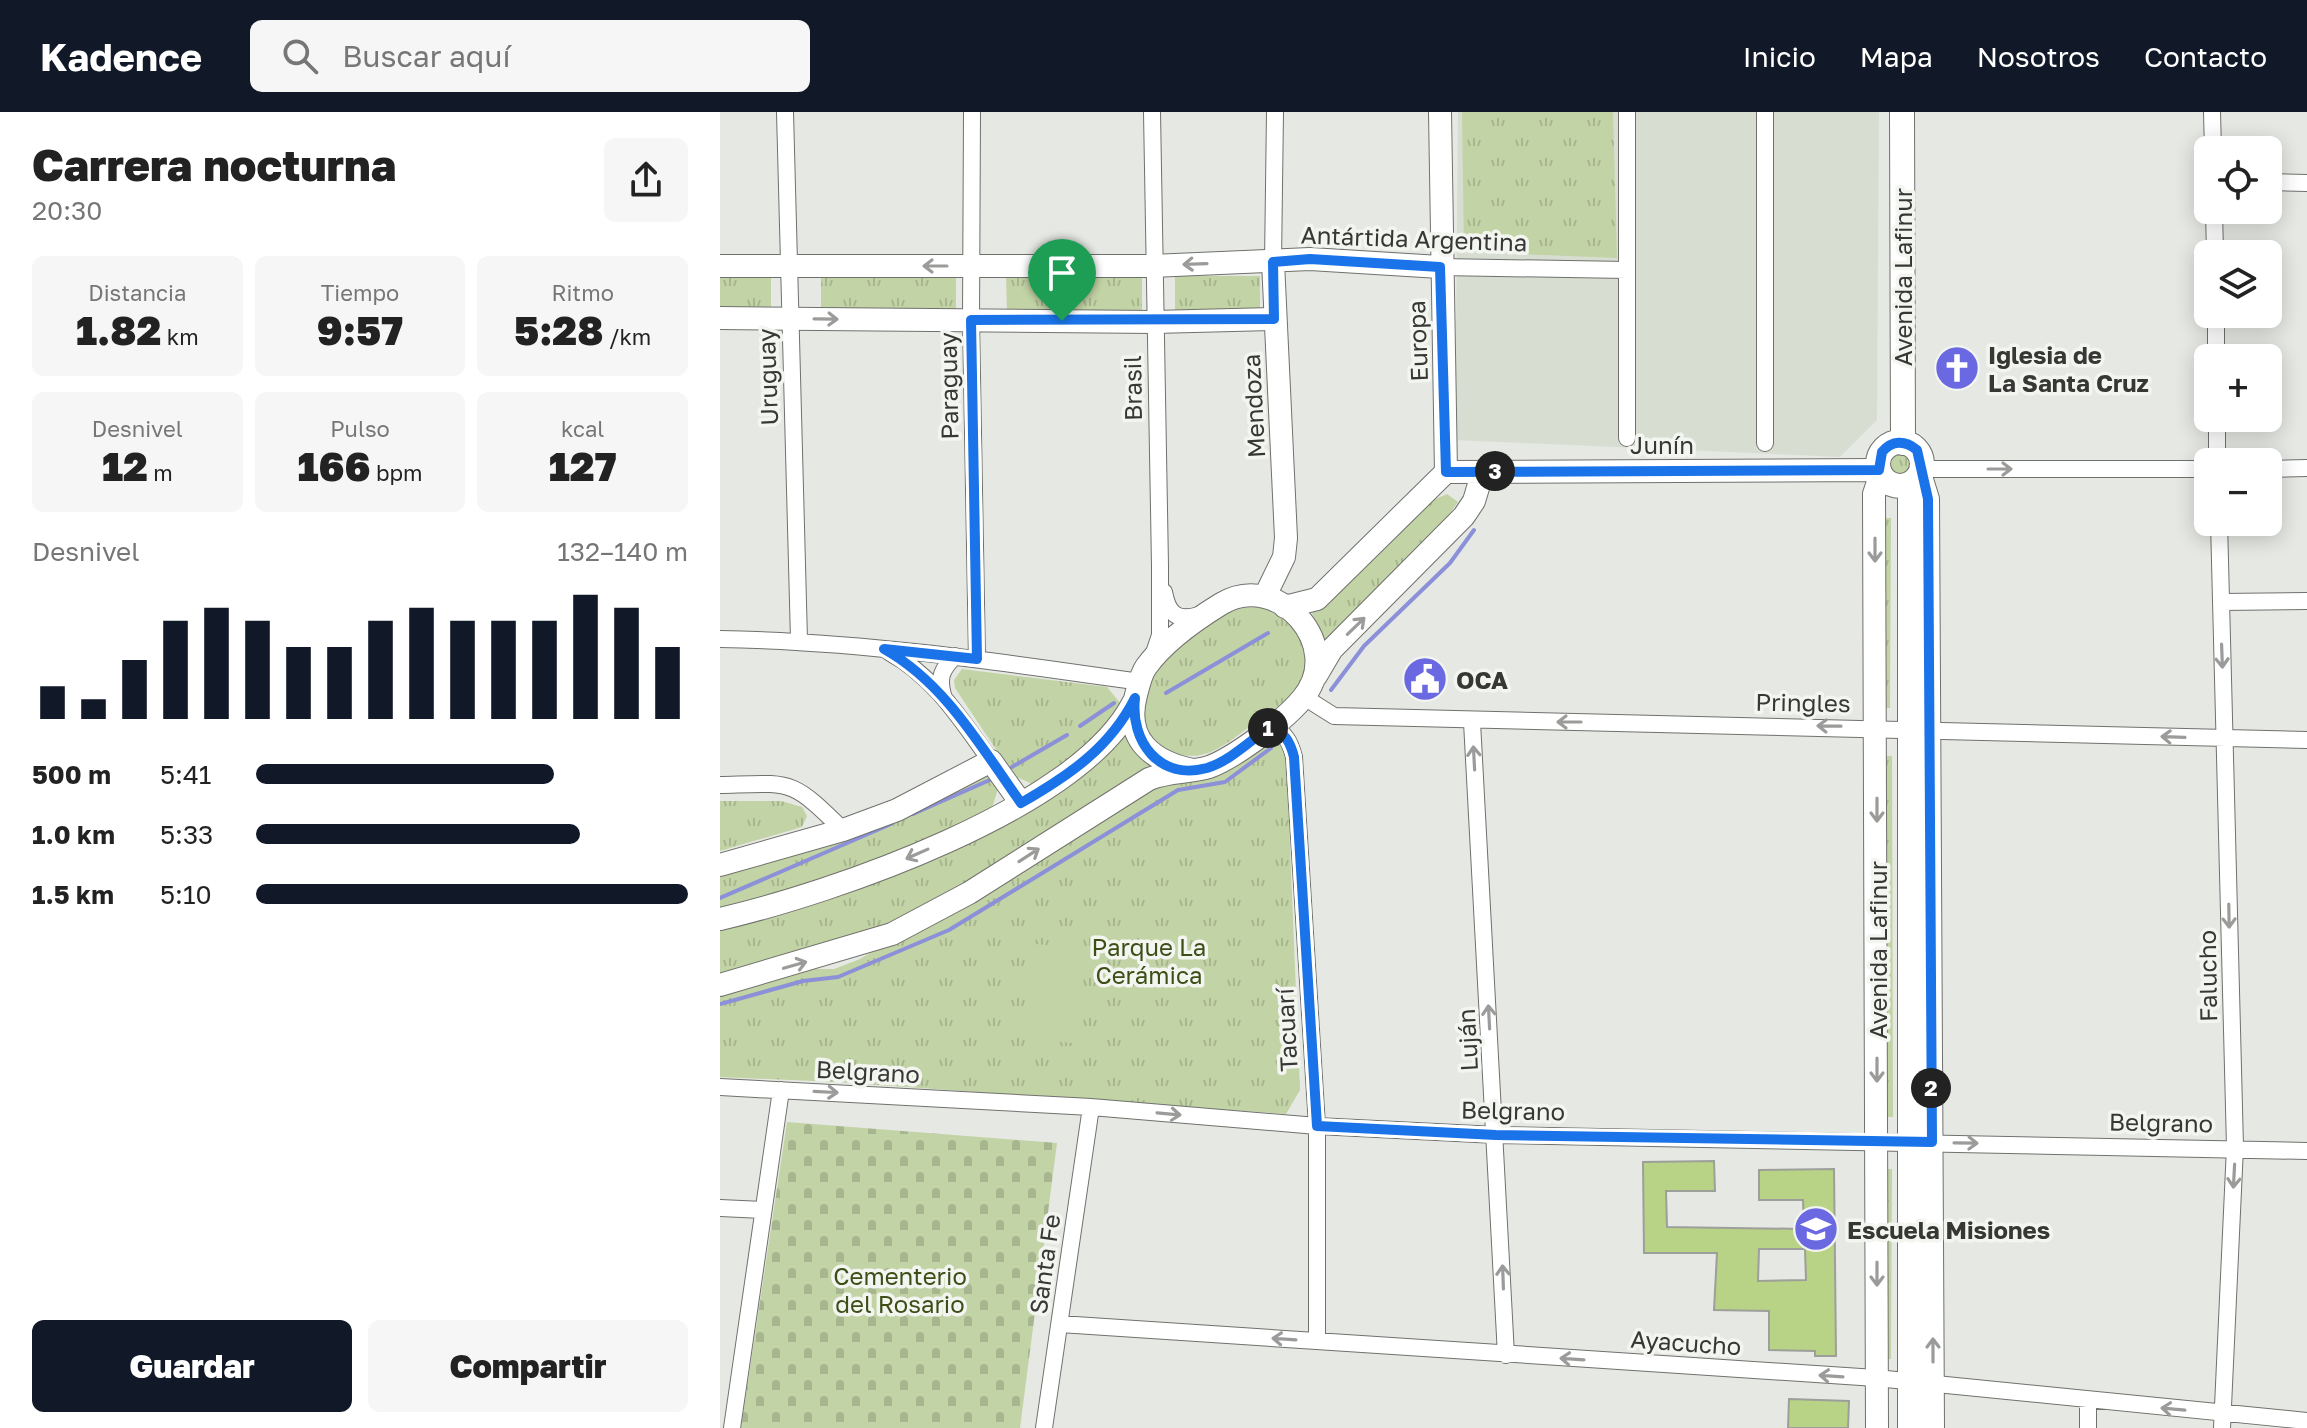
<!DOCTYPE html>
<html lang="es">
<head>
<meta charset="utf-8">
<style>
	:root { --surface:#fff; --page:#f6f6f6; --text:#222; --muted:#767676; --accent:#111827 }
	body { margin:0; font-family:"Golos Text",sans-serif; background:var(--page); color:var(--text); height:100vh; display:flex; flex-direction:column; font-size:30px; white-space:nowrap }
	* { box-sizing:border-box; margin:0 }
	p { font-size:26px; color:var(--muted) }
	.icon { flex:none; width:44px; height:44px; fill:none; stroke:currentColor; stroke-width:2; stroke-linecap:round; stroke-linejoin:round }
	.map { position:relative; flex:1; overflow:hidden }
	.side { display:flex; flex-direction:column; background:var(--surface); width:720px }
	.side>* { flex:none }
	.tools { position:absolute; left:1474px; top:24px; display:grid; gap:16px }
	.tools a { display:grid; place-items:center; width:88px; height:88px; border-radius:12px; background:var(--surface); box-shadow:0 4px 20px #0003; font-size:40px }
	.pin { position:absolute; display:grid; place-items:center; width:68px; height:68px; color:#fff; margin:-82px -34px; border-radius:50% 50% 50% 0; rotate:-45deg; box-shadow:0 0 8px #0007 }
	.pin .icon { rotate:45deg }
	.km { position:absolute; width:40px; height:40px; margin:-20px; border-radius:50%; background:#222; color:#fff; font-size:22px; line-height:40px; text-align:center }
	.round { display:grid; place-items:center; flex:none; width:84px; height:84px; border-radius:12px; background:var(--page) }
	.summary { display:flex; align-items:center; justify-content:space-between; height:136px; padding:0 32px }
	h1 { font-size:44px; font-weight:800; line-height:60px }
	.figures { display:grid; grid-template-columns:repeat(3,1fr); gap:12px; height:136px; padding:8px 32px }
	.figures div { display:grid; align-content:center; border-radius:12px; background:var(--page); text-align:center }
	.figures b { font-size:40px; font-weight:800 }
	.figures small { font-size:22px; font-weight:400 }
	.figures p { font-size:22px }
	.chart { height:224px; padding:16px 32px }
	.chart p { display:flex; justify-content:space-between }
	.chart svg { width:100%; height:144px; margin-top:8px; stroke:var(--accent); stroke-width:6 }
	.button { display:flex; gap:16px; margin-top:auto; padding:16px 32px }
	.button a { flex:1; height:92px; border-radius:12px; background:var(--accent); color:#fff; font-size:32px; font-weight:800; line-height:92px; text-align:center }
	.button a+a { background:var(--page); color:var(--text) }
	ul { padding:0 32px; list-style:none; font-size:26px }
	li { display:grid; grid-template-columns:128px 96px 1fr; align-items:center; height:60px }
	li i { height:20px; border-radius:10px; background:var(--accent) }
	header { display:flex; align-items:center; gap:48px; box-sizing:border-box; height:112px; padding:0 40px; background:var(--accent); color:#fff }
	header strong { font-size:38px }
	nav { display:flex; gap:44px; margin-inline-start:auto; font-size:28px }
	.search { width:560px; height:72px; background:var(--page); display:flex; align-items:center; gap:20px; box-sizing:border-box; padding:0 28px; border-radius:12px; color:var(--muted); font-size:30px }
	main { display:flex; flex:1; min-height:0 }
	.map>svg:first-child { display:block }
	.built { fill:#d8ddd1 }
	.grass { fill:url(#grass-tufts) }
	.cemetery { fill:url(#cemetery-stones) }
	.garden { fill:#c2d3a5 }
	.lines { fill:none; stroke-linecap:round; stroke-linejoin:round }
	.stream { stroke:#8b90d9; stroke-width:4 }
	.building { fill:#b8d385; stroke:#9d9f9a; stroke-width:2; fill-rule:evenodd }
	.street-casing { stroke:#70716d; stroke-width:18 }
	.secondary-casing { stroke:#70716d; stroke-width:24 }
	.primary-casing { stroke:#70716d; stroke-width:26 }
	.street { stroke:#fff; stroke-width:16 }
	.secondary { stroke:#fff; stroke-width:22 }
	.primary { stroke:#fff; stroke-width:24 }
	.oneway { stroke:#9b9c9a }
	.route-casing { stroke:#fff; stroke-width:16 }
	.route { stroke:#1a73e8; stroke-width:10 }
	.labels { text-anchor:middle; dominant-baseline:central; stroke-width:7; stroke-linejoin:round; paint-order:stroke }
	.street-label { font-size:24px; fill:#373836; stroke:#f3f5f0 }
	.poi-label { font-size:24px; font-weight:bold; fill:#373836; stroke:#f3f5f0; text-anchor:start }
	.park-label { font-size:24px; fill:#3e4e17; stroke:#f3f5f0 }
</style>
</head>
<body>
<header>
<strong>Kadence</strong>
<div class="search"><svg class="icon" aria-label="search" viewBox="0 0 24 24"><circle cx="10" cy="10" r="6"/><path d="M15 15l6 6"/></svg>Buscar aquí</div>
<nav><a>Inicio</a><a>Mapa</a><a>Nosotros</a><a>Contacto</a></nav>
</header>
<main>
<section class="side">
<div class="summary"><div><h1>Carrera nocturna</h1><p>20:30</p></div><a class="round"><svg class="icon" aria-label="share" viewBox="0 0 24 24"><path d="M12 15V3M7 8l5-5 5 5M5 13v7h14v-7"/></svg></a></div>
<div class="figures">
<div><p>Distancia</p><b>1.82<small> km</small></b></div>
<div><p>Tiempo</p><b>9:57</b></div>
<div><p>Ritmo</p><b>5:28<small> /km</small></b></div>
</div>
<div class="figures">
<div><p>Desnivel</p><b>12<small> m</small></b></div>
<div><p>Pulso</p><b>166<small> bpm</small></b></div>
<div><p>kcal</p><b>127</b></div>
</div>
<div class="chart"><p><span>Desnivel</span>132–140 m</p>
<svg viewBox="0 0 160 44" preserveAspectRatio="none"><path d="M5 44V34M15 44V38M25 44V26M35 44V14M45 44V10M55 44V14M65 44V22M75 44V22M85 44V14M95 44V10M105 44V14M115 44V14M125 44V14M135 44V6M145 44V10M155 44V22"/></svg>
</div>
<ul>
<li><b>500 m</b>5:41<i style="width:69%"></i></li>
<li><b>1.0 km</b>5:33<i style="width:75%"></i></li>
<li><b>1.5 km</b>5:10<i style="width:100%"></i></li>
</ul>
<div class="button"><a>Guardar</a><a>Compartir</a></div>
</section>
<div class="map">
<svg width="1587" height="1316" viewBox="0 0 1587 1316">
	<defs>
		<pattern id="grass-tufts" width="24" height="20" patternUnits="userSpaceOnUse" patternTransform="scale(2)"><rect width="24" height="20" fill="#c2d3a5"/><path d="M3 7l-1-3M5 7V3M7 7l1-3M15 17l-1-3M17 17v-4M19 17l1-3" fill="none" stroke="#a7b68f"/></pattern>
		<pattern id="cemetery-stones" width="16" height="16" patternUnits="userSpaceOnUse" patternTransform="scale(2)"><rect width="16" height="16" fill="#c2d3a5"/><path d="M2 7V4a2 2 0 0 1 4 0v3zM10 15v-3a2 2 0 0 1 4 0v3z" fill="#a7b68f"/></pattern>
	</defs>
	<rect width="100%" height="100%" fill="#e6e8e3"/>
	<!-- built -->
	<path class="built" d="M738 0H1159L1157 308 1120 345 735 328Z"/>
	<!-- grass -->
	<path class="grass" d="M742 0H893L897 146 744 140Z
		M236 161V199L101 200V162Z
		M0 162H51V200L0 199Z
		M286 163H422V200L287 201Z
		M455 164H540V201H455Z
		M1167 352a12 12 0 1 1 24 0a12 12 0 1 1-24 0Z
		M727 382 738 390 714 423 605 534 592 501 695 396Z
		M1163 406H1171L1170 596H1162Z
		M539 495C574 505 602 542 575 578 562 593 544 605 528 616 508 630 489 648 463 643 429 638 416 603 428 573 436 554 480 517 498 506 511 498 524 495 539 495Z
		M242 557 387 575 401 592 378 630 312 672 293 663 235 576 234 568Z
		M405 622 415 639 431 655 295 744 184 808 0 865V815L356 666Z
		M559 628 566 636 580 978 566 1002 117 970 0 965V881L88 857H114L140 847 431 674Z
		M1164 644H1172L1173 1005H1164Z
		M267 660 279 673 273 693 258 705 181 741 0 801V763Z
		M0 689H61L82 695 87 704 82 715 0 739Z
		M1164 1057H1172L1171 1247H1163Z"/>
	<!-- cemetery -->
	<path class="cemetery" d="M67 1010 337 1031 300 1316H21Z"/>
	<!-- garden -->
	<path class="garden" d="M315 832 361 836 353 931 307 927Z"/>
	<g class="lines">
		<!-- stream -->
		<path class="stream" d="M611 578 644 534 730 451 754 418
			M446 581 548 521
			M360 614 394 591
			M292 655 347 623
			M193 702 272 667
			M0 786 171 712
			M0 892 83 869 118 865 229 818 458 678 505 670 551 636"/>
	</g>
	<!-- building -->
	<path class="building" d="M994 1049 995 1079H946L947 1115 1084 1117 1083 1088H1039V1058L1114 1057 1116 1244H1095V1239L1049 1238V1199L994 1198 997 1141H924L923 1050ZM1039 1137H1085L1086 1168 1038 1169Z
		M1069 1287 1129 1289 1128 1316H1068Z"/>
	<g class="lines">
		<!-- street casing -->
		<g class="street-casing">
			<path id="street" d="M65 0 79 528
				M252 0 251 208 257 547
				M432 0 440 454V523L434 541
				M907 0V326
				M1045 0V331
				M1492 0 1493 38
				M1548 70 1587 71
				M1494 98 1495 142
				M553 150 555 0
				M720 155 907 158
				M1496 202V246
				M1497 306V350
				M1202 357H1488
				M1548 357 1587 356
				M1499 410 1515 1035 1502 1316
				M444 480C448 501 456 510 479 503
				M1501 490 1587 489
				M0 527C141 529 281 550 420 570
				M169 540C215 565 241 608 271 649
				M223 583C218 565 222 557 235 544
				M584 585 614 604 1587 628
				M752 610 786 1243
				M551 614C565 621 570 629 574 645L597 1014V1229
				M0 673C73 671 70 666 123 718
				M0 975 371 995 597 1014 776 1023 1587 1039
				M0 1096 43 1098
				M340 1212 1156 1266 1587 1309
				M12 1316 61 978
				M324 1316 371 995
				M1368 1316V1290"/>
		</g>
		<!-- secondary casing -->
		<g class="secondary-casing">
			<path id="secondary" d="M720 0 726 360
				M0 154H432L590 147 720 155
				M0 206 434 210 554 207
				M1200 361 1208 387 1213 1316
				M545 484 564 445 566 426 553 150
				M565 495 597 487 726 360 1159 358
				M596 564 612 537 744 404 754 389 763 359
				M0 753 123 718 177 698 271 649 301 691
				M0 807C112 781 359 697 413 591
				M0 873 172 822 249 781 429 667C449 659 469 661 489 655 514 646 565 608 582 587 627 535 558 457 501 492 475 508 444 530 426 555 421 562 418 575 416 583 404 628 433 650 473 658
				M1157 1316 1154 382 1161 361"/>
		</g>
		<!-- primary casing -->
		<g class="primary-casing">
			<path id="primary" d="M1182 0 1183 331
				M1158 352a22 22 0 1 1 44 0a22 22 0 1 1-44 0Z
				M1190 1316V372"/>
		</g>
		<!-- street -->
		<use href="#street" class="street"/>
		<!-- secondary -->
		<use href="#secondary" class="secondary"/>
		<!-- primary -->
		<use href="#primary" class="primary"/>
	</g>
	<!-- one-way arrows -->
	<defs><path id="oneway-shaft" d="M-6 0H5M1.5-3L5.5 0L1.5 3" fill="none" stroke-width="1.6" stroke-linecap="round" stroke-linejoin="round" transform="scale(2)"/></defs>
	<g class="oneway">
		<use href="#oneway-shaft" transform="translate(475 152) rotate(178)"/>
		<use href="#oneway-shaft" transform="translate(215 154) rotate(-180)"/>
		<use href="#oneway-shaft" transform="translate(106 207) rotate(1)"/>
		<use href="#oneway-shaft" transform="translate(1280 357)"/>
		<use href="#oneway-shaft" transform="translate(1155 438) rotate(90)"/>
		<use href="#oneway-shaft" transform="translate(636 514) rotate(-44)"/>
		<use href="#oneway-shaft" transform="translate(1502 544) rotate(88)"/>
		<use href="#oneway-shaft" transform="translate(849 610) rotate(180)"/>
		<use href="#oneway-shaft" transform="translate(1109 614) rotate(-179)"/>
		<use href="#oneway-shaft" transform="translate(1453 625) rotate(-178)"/>
		<use href="#oneway-shaft" transform="translate(754 646) rotate(-93)"/>
		<use href="#oneway-shaft" transform="translate(1157 698) rotate(90)"/>
		<use href="#oneway-shaft" transform="translate(197 742) rotate(156)"/>
		<use href="#oneway-shaft" transform="translate(309 743) rotate(-33)"/>
		<use href="#oneway-shaft" transform="translate(1509 804) rotate(89)"/>
		<use href="#oneway-shaft" transform="translate(75 853) rotate(-16)"/>
		<use href="#oneway-shaft" transform="translate(769 905) rotate(-93)"/>
		<use href="#oneway-shaft" transform="translate(1157 958) rotate(90)"/>
		<use href="#oneway-shaft" transform="translate(106 980) rotate(3)"/>
		<use href="#oneway-shaft" transform="translate(449 1002) rotate(5)"/>
		<use href="#oneway-shaft" transform="translate(1246 1031) rotate(1)"/>
		<use href="#oneway-shaft" transform="translate(1514 1064) rotate(93)"/>
		<use href="#oneway-shaft" transform="translate(1157 1162) rotate(90)"/>
		<use href="#oneway-shaft" transform="translate(783 1165) rotate(-92)"/>
		<use href="#oneway-shaft" transform="translate(564 1227) rotate(-176)"/>
		<use href="#oneway-shaft" transform="translate(1213 1238) rotate(-90)"/>
		<use href="#oneway-shaft" transform="translate(852 1247) rotate(-176)"/>
		<use href="#oneway-shaft" transform="translate(1111 1264) rotate(-176)"/>
		<use href="#oneway-shaft" transform="translate(1453 1297) rotate(-175)"/>
	</g>
	<g class="lines">
		<!-- route casing -->
		<g class="route-casing">
			<path id="route" d="M590 147 720 155 726 360 1159 358 1162 340C1172 328 1185 328 1197 338L1208 387 1212 1030 776 1023 597 1014 574 645C570 629 565 622 551 614 531 628 510 649 487 656 439 669 410 629 415 586 390 636 348 664 301 691 261 635 225 571 164 537L257 547 251 208 554 207 553 150Z"/>
		</g>
		<!-- route -->
		<use href="#route" class="route"/>
	</g>
	<!-- icons -->
	<defs>
		<g id="church-disc" transform="scale(2.3)"><circle r="9.5" fill="#6b69e2" stroke="#f3f5f0"/><path d="M-1.2-6h2.4v3.5h3.3v2.4h-3.3V6h-2.4V-.1h-3.3v-2.4h3.3Z" fill="#fff"/></g>
		<g id="civic-disc" transform="scale(2.3)"><circle r="9.5" fill="#6b69e2" stroke="#f3f5f0"/><path d="M-.6-6.5H3V-4.5H.6V-3L4-1V1h2V6H-6V1h2V-1L-.6-3ZM-1.2 2.5V6h2.4V2.5Z" fill="#fff"/></g>
		<g id="school-disc" transform="scale(2.3)"><circle r="9.5" fill="#6b69e2" stroke="#f3f5f0"/><path d="M0-5L7-2L0 1L-7-2ZM-4 1L0 2.5L4 1V4Q0 6-4 4Z" fill="#fff"/></g>
	</defs>
	<g fill-rule="evenodd">
		<use href="#church-disc" x="1237" y="256"/>
		<use href="#civic-disc" x="705" y="567"/>
		<use href="#school-disc" x="1096" y="1117"/>
	</g>
	<g class="labels">
		<!-- street labels -->
		<g class="street-label">
			<text transform="translate(694 126) rotate(2)">Antártida Argentina</text>
			<text transform="translate(1182 165) rotate(-90)">Avenida Lafinur</text>
			<text transform="translate(697 229) rotate(-92)">Europa</text>
			<text transform="translate(47 265) rotate(-92)">Uruguay</text>
			<text transform="translate(228 274) rotate(-91)">Paraguay</text>
			<text transform="translate(412 276) rotate(-91)">Brasil</text>
			<text transform="translate(533 294) rotate(-93)">Mendoza</text>
			<text x="942" y="332">Junín</text>
			<text transform="translate(1083 590) rotate(1)">Pringles</text>
			<text transform="translate(1157 838) rotate(-90)">Avenida Lafinur</text>
			<text transform="translate(1487 864) rotate(-91)">Falucho</text>
			<text transform="translate(566 918) rotate(-93)">Tacuarí</text>
			<text transform="translate(747 928) rotate(-93)">Luján</text>
			<text transform="translate(148 959) rotate(3)">Belgrano</text>
			<text transform="translate(793 998) rotate(1)">Belgrano</text>
			<text transform="translate(1441 1010) rotate(1)">Belgrano</text>
			<text transform="translate(324 1152) rotate(-82)">Santa Fe</text>
			<text transform="translate(966 1230) rotate(4)">Ayacucho</text>
		</g>
		<!-- poi labels -->
		<g class="poi-label">
			<text x="1268" y="242">Iglesia de<tspan x="1268" dy="28">La Santa Cruz</tspan></text>
			<text x="736" y="567">OCA</text>
			<text x="1127" y="1117">Escuela Misiones</text>
		</g>
		<!-- park labels -->
		<g class="park-label">
			<text x="429" y="834">Parque La<tspan x="429" dy="28">Cerámica</tspan></text>
			<text x="180" y="1163">Cementerio<tspan x="180" dy="28">del Rosario</tspan></text>
		</g>
	</g>
</svg>
<div class="tools">
<a><svg class="icon" aria-label="locate" viewBox="0 0 24 24"><circle cx="12" cy="12" r="6"/><path d="M12 2v4M12 18v4M2 12h4M18 12h4"/></svg></a>
<a><svg class="icon" aria-label="layers" viewBox="0 0 24 24"><path d="M12 4l9 5-9 5-9-5zM3 14l9 5 9-5"/></svg></a>
<a>+</a>
<a>−</a>
</div>
<div class="pin" style="left:342px;top:209px;background:#1e9e55"><svg class="icon" aria-label="arrive" viewBox="0 0 24 24"><path d="M6 21V4h12l-3 4 3 4H6"/></svg></div>
<b class="km" style="left:548px;top:616px">1</b>
<b class="km" style="left:1211px;top:976px">2</b>
<b class="km" style="left:775px;top:359px">3</b>
</div>
</main>
</body>
</html>
